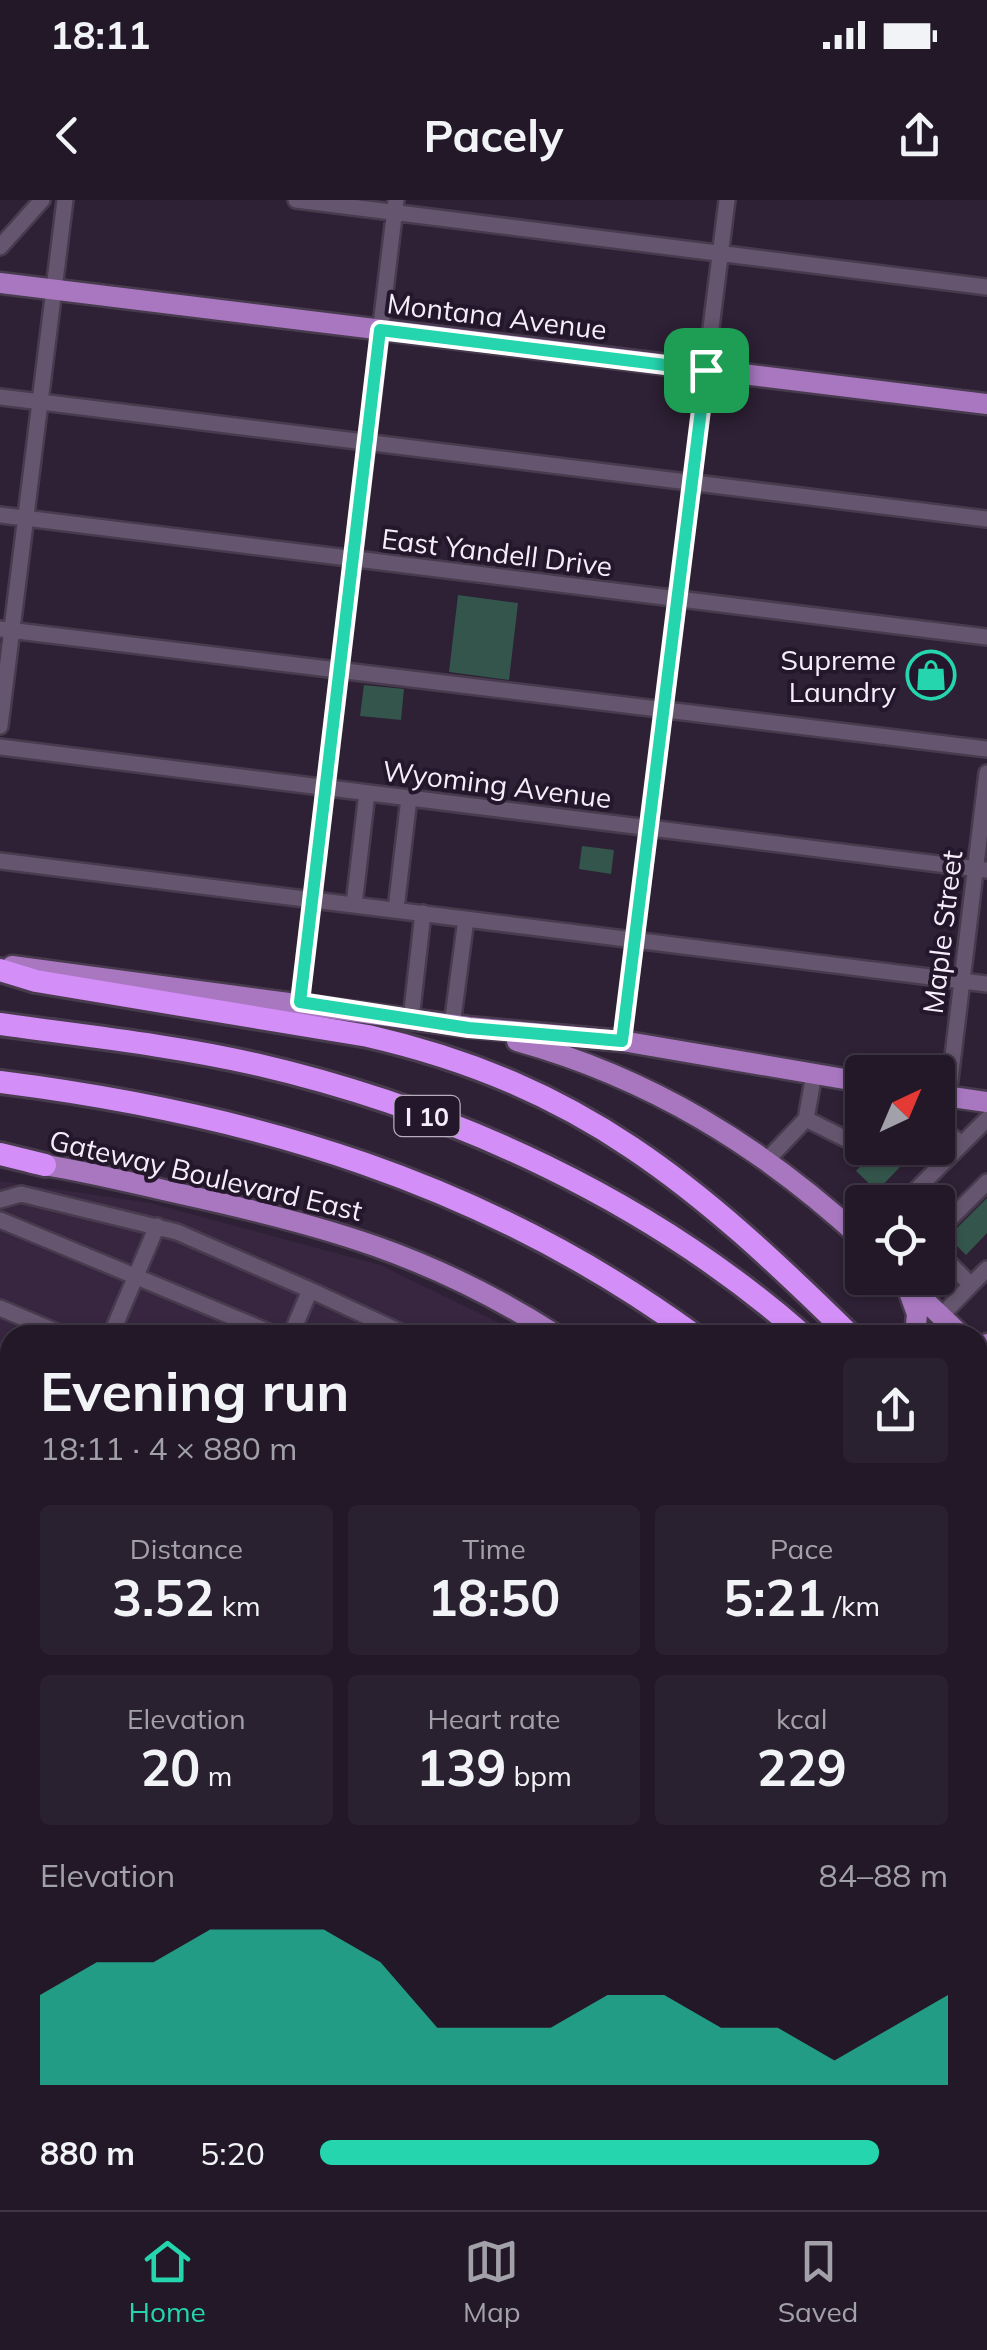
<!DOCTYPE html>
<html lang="en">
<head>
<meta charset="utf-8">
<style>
	:root { --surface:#221828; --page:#2a2130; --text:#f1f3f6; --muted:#a2a0a8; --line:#3f3745; --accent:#24d5ae }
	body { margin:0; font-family:Mulish,sans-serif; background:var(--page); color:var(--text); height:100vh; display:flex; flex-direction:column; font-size:38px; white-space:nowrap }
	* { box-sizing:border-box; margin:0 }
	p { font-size:32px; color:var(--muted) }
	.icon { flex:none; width:55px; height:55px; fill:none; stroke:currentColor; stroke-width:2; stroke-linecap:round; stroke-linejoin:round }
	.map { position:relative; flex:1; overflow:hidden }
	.drawer { position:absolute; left:0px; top:1125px; width:988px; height:885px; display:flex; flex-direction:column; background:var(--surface); border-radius:30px 30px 0 0; box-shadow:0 2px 8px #0004,0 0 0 2px var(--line) }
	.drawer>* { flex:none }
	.needle { width:65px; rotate:44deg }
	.fabs { position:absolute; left:845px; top:855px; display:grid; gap:20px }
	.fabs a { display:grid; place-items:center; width:110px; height:110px; border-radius:10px; background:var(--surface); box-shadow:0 2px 8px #0004,0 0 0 2px var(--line); font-size:50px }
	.pin { position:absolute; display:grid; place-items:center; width:85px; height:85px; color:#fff; margin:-42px; border-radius:20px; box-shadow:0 5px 15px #0006 }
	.round { display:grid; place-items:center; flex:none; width:105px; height:105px; border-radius:10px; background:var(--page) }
	.headline { display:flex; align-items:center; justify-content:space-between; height:170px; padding:0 40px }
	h1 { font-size:55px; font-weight:700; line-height:75px }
	.metrics { display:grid; grid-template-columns:repeat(3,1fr); gap:15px; height:170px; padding:10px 40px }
	.metrics div { display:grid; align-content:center; border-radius:10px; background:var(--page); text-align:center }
	.metrics b { font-size:50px; font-weight:700 }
	.metrics small { font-size:28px; font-weight:400 }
	.metrics p { font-size:28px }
	.chart { height:280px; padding:20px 40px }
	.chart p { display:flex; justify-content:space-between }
	.chart svg { width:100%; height:180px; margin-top:10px; fill:var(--accent); opacity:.7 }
	ul { padding:0 40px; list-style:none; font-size:32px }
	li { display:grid; grid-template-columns:160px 120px 1fr; align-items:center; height:75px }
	li i { height:25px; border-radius:12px; background:var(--accent) }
	.status { display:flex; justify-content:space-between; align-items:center; height:70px; padding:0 50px; background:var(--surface); direction:ltr }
	.status svg { height:28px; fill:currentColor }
	header { display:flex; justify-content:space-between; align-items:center; height:130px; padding:0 40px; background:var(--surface); font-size:45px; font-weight:700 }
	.dock { display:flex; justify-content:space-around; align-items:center; height:140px; border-top:2px solid var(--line); background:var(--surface); font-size:28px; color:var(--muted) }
	.dock a { display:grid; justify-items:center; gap:5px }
	.dock .selected { color:var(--accent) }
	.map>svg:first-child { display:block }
	.built { fill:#382641 }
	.water { fill:#240033 }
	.building { fill:#34554b }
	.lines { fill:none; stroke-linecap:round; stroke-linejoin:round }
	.minor-casing { stroke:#473b4d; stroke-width:20 }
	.major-casing { stroke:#473b4d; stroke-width:25 }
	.highway-casing { stroke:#473b4d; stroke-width:28 }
	.minor { stroke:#65556e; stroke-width:15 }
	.major { stroke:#a877c0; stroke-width:20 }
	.highway { stroke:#d48ef7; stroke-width:22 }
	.rail-casing { stroke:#d7cddc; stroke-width:9 }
	.rail { stroke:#24162b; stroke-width:5; stroke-dasharray:15; stroke-linecap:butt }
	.route-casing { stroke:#fff; stroke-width:20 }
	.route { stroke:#24d5ae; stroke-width:12 }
	.labels { text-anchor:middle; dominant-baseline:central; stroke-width:8; stroke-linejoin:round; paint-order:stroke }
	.shield { fill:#24162b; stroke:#b7acbd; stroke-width:2.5 }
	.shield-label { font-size:25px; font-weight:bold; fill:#f6edfb }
	.street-label { font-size:28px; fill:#f6edfb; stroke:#24162b }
	.poi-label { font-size:28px; fill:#f6edfb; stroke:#24162b; text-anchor:end }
</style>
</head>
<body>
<div class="status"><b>18:11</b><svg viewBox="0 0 49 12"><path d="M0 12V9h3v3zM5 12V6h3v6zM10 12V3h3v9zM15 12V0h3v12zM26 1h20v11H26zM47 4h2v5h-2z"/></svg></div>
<header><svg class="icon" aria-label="back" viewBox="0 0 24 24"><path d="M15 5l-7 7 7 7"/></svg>Pacely<svg class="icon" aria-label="share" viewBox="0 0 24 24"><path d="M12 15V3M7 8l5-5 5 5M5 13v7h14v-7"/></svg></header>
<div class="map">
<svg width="987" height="2010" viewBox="0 0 987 2010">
	<rect width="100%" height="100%" fill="#2e2035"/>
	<!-- built -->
	<path class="built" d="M0 981 150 1003 380 1065 524 1135H10V1506L0 1500Z"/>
	<!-- water -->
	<path class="water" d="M0 1610 10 1611V1673L0 1672Z"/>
	<!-- building -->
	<path class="building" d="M458 395 518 403 509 480 449 472Z
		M364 485 404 489 401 520 360 516Z
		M582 646 614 650 611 674 579 669Z
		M878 948H918L877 991 856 971Z
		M987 998V1033L966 1055 948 1037Z"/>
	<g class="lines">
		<!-- minor casing -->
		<g class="minor-casing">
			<path id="minor" d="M296 0 987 87
				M0 47 42 0
				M0 197 987 319
				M0 315 987 437
				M0 429 987 549
				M0 526 65 0
				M0 547 987 670
				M0 661 987 784
				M354 705 367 593
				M396 709 409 598
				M300 802 396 0
				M411 819 423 713
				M452 825 466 719
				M622 841 727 0
				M948 897 987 573
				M806 919 862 947
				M938 926 962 944
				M768 959 806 919 814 874
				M0 1000 21 994 177 1032 310 1090 291 1135
				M904 1002 987 919
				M0 1020 276 1135
				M938 1031 987 982
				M938 1052 971 1085 941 1116
				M971 1085 987 1069
				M310 1090 407 1135
				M0 1108 64 1135
				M111 1135 157 1026
				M0 1257 10 1262
				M0 1693 10 1694
				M0 1723 10 1725
				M978 1724 987 1733
				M978 1907 987 1916
				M18 2000 51 2010
				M333 2000 343 2010
				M520 2000 530 2010
				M62 2010 70 2000
				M150 2010 160 2000"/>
		</g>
		<!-- major casing -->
		<g class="major-casing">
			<path id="major" d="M0 83 987 204
				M12 766 469 827 622 841 862 882
				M517 841C650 878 761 946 862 1039
				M938 895 987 902
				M32 963C82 970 132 983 181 994 323 1025 432 1055 556 1135
				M901 1078 961 1135
				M908 1089 917 1114 915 1135
				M978 1154 987 1144
				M978 1535 987 1544
				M978 1622 987 1614
				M0 1708 10 1709
				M100 2010 109 2000
				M132 2010 141 2000"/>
		</g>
		<!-- highway casing -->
		<g class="highway-casing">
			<path id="highway" d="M0 770 36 781 368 836C582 885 698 986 850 1135
				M0 824C86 836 171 845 255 864 454 910 649 1000 803 1135
				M0 882C254 914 485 983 694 1135
				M0 954 45 965
				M978 1258 987 1267
				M978 1298 987 1307
				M978 1376 987 1385"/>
		</g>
		<!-- minor -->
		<use href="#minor" class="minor"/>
		<!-- major -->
		<use href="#major" class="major"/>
		<!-- highway -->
		<use href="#highway" class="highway"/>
		<!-- rail casing -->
		<g class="rail-casing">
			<path id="rail" d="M0 1400 10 1410
				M0 1485 10 1490
				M824 2000 836 2010"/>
		</g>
		<!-- rail -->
		<use href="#rail" class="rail"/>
	</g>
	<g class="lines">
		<!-- route casing -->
		<g class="route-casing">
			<path id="route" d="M380 130 706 170 622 841 469 828 300 802Z"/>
		</g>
		<!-- route -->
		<use href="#route" class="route"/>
	</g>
	<!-- icons -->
	<defs>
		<g id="shop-ring" transform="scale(2.5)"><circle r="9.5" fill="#24162b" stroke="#24d5ae" stroke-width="1.5"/><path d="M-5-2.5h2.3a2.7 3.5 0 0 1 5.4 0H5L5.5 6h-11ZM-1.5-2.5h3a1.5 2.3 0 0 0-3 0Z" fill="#24d5ae"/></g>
	</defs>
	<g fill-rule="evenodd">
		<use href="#shop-ring" x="931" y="475"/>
	</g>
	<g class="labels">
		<!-- shield labels -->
		<rect class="shield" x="394.5" y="896" width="65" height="40" rx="8"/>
		<g class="shield-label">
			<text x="427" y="916">I 10</text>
		</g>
		<!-- street labels -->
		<g class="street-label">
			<text transform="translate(497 116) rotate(7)">Montana Avenue</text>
			<text transform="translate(497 352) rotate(7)">East Yandell Drive</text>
			<text transform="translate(497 584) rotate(7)">Wyoming Avenue</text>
			<text transform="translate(942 732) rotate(-83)">Maple Street</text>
			<text transform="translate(206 975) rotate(13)">Gateway Boulevard East</text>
		</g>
		<!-- poi labels -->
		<g class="poi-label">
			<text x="896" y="459">Supreme<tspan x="896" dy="32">Laundry</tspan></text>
		</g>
	</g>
</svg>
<div class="fabs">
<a><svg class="needle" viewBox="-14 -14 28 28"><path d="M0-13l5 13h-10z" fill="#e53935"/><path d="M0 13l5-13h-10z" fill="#a2a0a8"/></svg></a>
<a><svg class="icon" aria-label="locate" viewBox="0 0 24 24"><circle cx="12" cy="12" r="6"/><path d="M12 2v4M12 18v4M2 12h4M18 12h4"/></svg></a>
</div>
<div class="pin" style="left:706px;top:170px;background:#1e9e55"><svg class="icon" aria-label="arrive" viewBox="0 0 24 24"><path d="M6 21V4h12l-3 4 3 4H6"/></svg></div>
<section class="drawer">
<div class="headline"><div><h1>Evening run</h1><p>18:11 · 4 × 880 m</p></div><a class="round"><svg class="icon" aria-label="share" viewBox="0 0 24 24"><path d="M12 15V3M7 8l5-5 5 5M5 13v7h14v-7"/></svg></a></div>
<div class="metrics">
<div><p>Distance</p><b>3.52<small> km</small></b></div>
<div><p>Time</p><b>18:50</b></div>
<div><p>Pace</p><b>5:21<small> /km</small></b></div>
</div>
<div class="metrics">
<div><p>Elevation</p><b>20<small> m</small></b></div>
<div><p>Heart rate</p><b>139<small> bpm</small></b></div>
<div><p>kcal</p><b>229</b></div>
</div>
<div class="chart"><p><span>Elevation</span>84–88 m</p>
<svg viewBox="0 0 160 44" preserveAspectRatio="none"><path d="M0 44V22L10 14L20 14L30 6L40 6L50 6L60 14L70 30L80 30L90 30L100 22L110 22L120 30L130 30L140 38L150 30L160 22V44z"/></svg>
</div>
<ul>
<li><b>880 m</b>5:20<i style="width:89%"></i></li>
</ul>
</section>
</div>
<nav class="dock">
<a class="selected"><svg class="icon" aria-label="home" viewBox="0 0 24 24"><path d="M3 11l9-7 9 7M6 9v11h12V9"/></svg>Home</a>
<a><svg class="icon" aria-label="map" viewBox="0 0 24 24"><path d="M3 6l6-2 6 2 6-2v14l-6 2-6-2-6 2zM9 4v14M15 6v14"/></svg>Map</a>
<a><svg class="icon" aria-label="saved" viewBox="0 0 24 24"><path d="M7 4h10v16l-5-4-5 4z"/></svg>Saved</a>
</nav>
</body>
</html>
